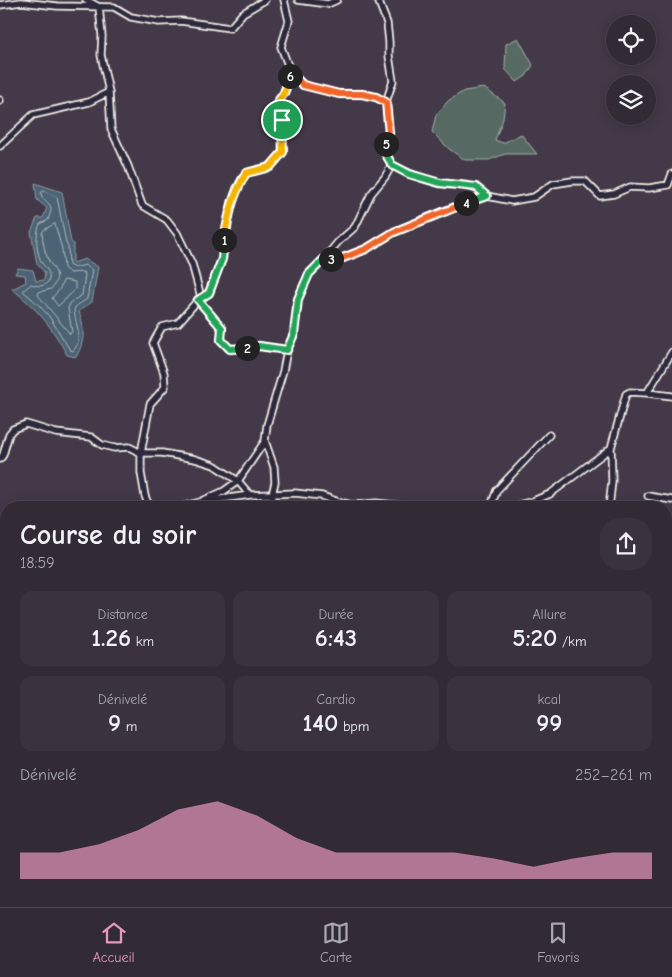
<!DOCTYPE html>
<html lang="fr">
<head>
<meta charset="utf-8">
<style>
	:root { --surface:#322b36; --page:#3a333e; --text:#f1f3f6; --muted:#a8a7ad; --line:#4d4751; --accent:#e797bd }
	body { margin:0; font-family:"Comic Neue",sans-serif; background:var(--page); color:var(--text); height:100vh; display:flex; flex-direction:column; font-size:19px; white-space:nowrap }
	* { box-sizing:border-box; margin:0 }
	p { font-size:16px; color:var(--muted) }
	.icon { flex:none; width:28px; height:28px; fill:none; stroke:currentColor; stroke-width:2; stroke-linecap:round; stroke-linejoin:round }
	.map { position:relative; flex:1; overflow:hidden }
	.panel { position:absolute; left:0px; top:501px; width:672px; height:406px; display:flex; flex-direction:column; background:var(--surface); border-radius:20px 20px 0 0; box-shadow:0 2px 12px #0003,0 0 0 1px var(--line) }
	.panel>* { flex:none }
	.tools { position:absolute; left:606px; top:15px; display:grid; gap:10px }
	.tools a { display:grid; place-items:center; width:50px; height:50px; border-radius:50%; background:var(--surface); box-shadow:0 2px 12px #0003,0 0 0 1px var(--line); font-size:25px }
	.pin { position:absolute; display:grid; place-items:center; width:42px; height:42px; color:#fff; margin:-21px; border:2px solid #fff; border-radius:50%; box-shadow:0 1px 5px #0007 }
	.km { position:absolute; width:25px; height:25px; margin:-12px; border-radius:50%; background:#222; color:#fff; font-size:14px; line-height:25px; text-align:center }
	.round { display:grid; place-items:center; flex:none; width:52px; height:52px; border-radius:20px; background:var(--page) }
	.head { display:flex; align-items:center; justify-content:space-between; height:85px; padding:0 20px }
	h1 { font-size:28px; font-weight:700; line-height:38px }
	.metrics { display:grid; grid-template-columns:repeat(3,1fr); gap:8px; height:85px; padding:5px 20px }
	.metrics div { display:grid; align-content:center; border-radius:12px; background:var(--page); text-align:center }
	.metrics b { font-size:25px; font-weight:700 }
	.metrics small { font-size:14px; font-weight:400 }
	.metrics p { font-size:14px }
	.chart { height:140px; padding:10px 20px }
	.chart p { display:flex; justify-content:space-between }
	.chart svg { width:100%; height:90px; margin-top:5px; fill:var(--accent); opacity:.7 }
	.tab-bar { display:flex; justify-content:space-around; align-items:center; height:70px; border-top:1px solid var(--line); background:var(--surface); font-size:14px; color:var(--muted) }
	.tab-bar a { display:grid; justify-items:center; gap:2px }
	.tab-bar .on { color:var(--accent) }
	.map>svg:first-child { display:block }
	.green { fill:#576b64; stroke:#a6aea6 }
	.water { fill:#4b6475; stroke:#8f9ca3 }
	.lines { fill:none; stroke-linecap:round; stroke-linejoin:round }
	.shore { stroke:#b0b9ba; stroke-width:1 }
	.minor-casing { stroke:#f4f1e8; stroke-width:9 }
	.minor { stroke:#2f2a3d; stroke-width:5.5 }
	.split-1-casing { stroke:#fff; stroke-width:10 }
	.split-2-casing { stroke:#fff; stroke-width:10 }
	.split-3-casing { stroke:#fff; stroke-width:10 }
	.split-4-casing { stroke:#fff; stroke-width:10 }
	.split-5-casing { stroke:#fff; stroke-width:10 }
	.split-6-casing { stroke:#fff; stroke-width:10 }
	.split-7-casing { stroke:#fff; stroke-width:10 }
	.split-1 { stroke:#f5b400; stroke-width:6 }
	.split-2 { stroke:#22a559; stroke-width:6 }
	.split-3 { stroke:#22a559; stroke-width:6 }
	.split-4 { stroke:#f0652b; stroke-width:6 }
	.split-5 { stroke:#22a559; stroke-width:6 }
	.split-6 { stroke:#f0652b; stroke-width:6 }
	.split-7 { stroke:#f5b400; stroke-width:6 }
</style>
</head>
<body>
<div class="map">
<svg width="672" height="907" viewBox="0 0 672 907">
	<rect width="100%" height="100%" fill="#433948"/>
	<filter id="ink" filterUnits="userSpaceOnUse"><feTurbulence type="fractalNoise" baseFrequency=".02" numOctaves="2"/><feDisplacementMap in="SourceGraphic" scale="10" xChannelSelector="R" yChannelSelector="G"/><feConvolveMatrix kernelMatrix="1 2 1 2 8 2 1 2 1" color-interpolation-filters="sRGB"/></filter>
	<g filter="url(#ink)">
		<!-- green -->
		<path class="green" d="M518 38 533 65 526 76 517 82 505 69 506 44Z
			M484 88 505 103 503 119 495 140 503 143 521 134 537 154H505L489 160H465L449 149 432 132 436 115 448 101 464 91Z
			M145 901H350L357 907H139Z"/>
		<!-- water -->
		<path class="water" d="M35 183 62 192 71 242 75 245 73 247V263L85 259 98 267 92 302 79 311C84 328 86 340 76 357L67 355C51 325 38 310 12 289L26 282 25 275 15 274 18 268 33 270 36 281 44 280 45 273 37 264 31 232 37 218H43L47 208 37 200Z"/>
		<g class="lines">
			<!-- shore -->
			<path class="shore" d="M44 191 57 197 66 243 68 247 69 265 74 268 85 265 92 270 87 299 76 306 74 310C75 323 84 339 73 351L70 350 49 316 39 305 23 291 31 284C37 286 45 288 49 280 50 271 47 270 42 263 36 253 35 234 40 224L48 220C53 206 52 207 42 197L41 193Z
				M55 224 62 249 64 268 70 273 83 272 85 274 82 295 71 302 68 308 72 332 70 334 38 295 39 292 51 289C64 274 51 268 47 257 44 250 43 241 42 233L44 230Z
				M64 280 75 282V290L58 306 52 298 59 290Z"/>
			<!-- minor casing -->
			<g class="minor-casing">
				<path id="minor" d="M86 0 99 7 102 36 101 55 109 92 111 129 128 166 142 205 167 220 177 233 192 264 201 297 198 300 222 328 221 340 230 349 259 346 287 350
					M298 0 328 4 337 0
					M0 5 21 2 57 6 114 7 131 17 159 22 181 21 230 28 243 13 265 0
					M291 73 303 85 339 94H362L376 97 386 102
					M0 100V101
					M0 146 33 115 89 102 109 92
					M392 165C407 173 422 179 439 183 460 187 468 181 487 196
					M324 259 338 242 355 227 371 194 385 177 392 165 384 151 389 133 386 102 393 81 389 56V42L387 23 378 0
					M647 393 672 396
					M265 441 274 467 275 482 272 495 275 508
					M0 459 3 455 9 434 13 429 26 424 56 433 91 437 102 445 114 448 129 447 141 453H162L195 459 214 465 238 481 250 495
					M648 496 672 500
					M207 501 250 495 295 493 322 496 339 502 352 505 376 503 425 508
					M150 508 145 496 141 473V453L150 404 165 387 164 373 153 343 162 327 178 323 198 300 209 293 222 259 232 202 237 188 246 173 270 167 283 152 279 100 284 93 291 73 281 47 289 21 284 0
					M176 508 200 502 224 491 238 481 265 441 267 425 283 371 287 350 294 334 298 299 309 274 324 259 343 258 366 249 394 232 464 203 487 196 512 201 534 197 553 184 572 181H585L600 196 614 194 630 187 649 188 668 185 672 174
					M490 508 497 490 549 435
					M507 508 533 501 550 494 611 448 626 394 630 392 647 393 672 352
					M609 508 612 481 611 448
					M0 563 6 560
					M666 631 672 630
					M0 711 6 705
					M0 737H6
					M666 782 672 780
					M0 807 6 806
					M27 907 33 901
					M403 907 409 901
					M589 907 590 901"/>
			</g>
			<!-- minor -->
			<use href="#minor" class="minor"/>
		</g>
	</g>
	<g class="lines" filter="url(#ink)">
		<!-- split-1 casing -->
		<g class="split-1-casing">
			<path id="split-1" d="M224 240C228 216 233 195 246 173L270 167 283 152 282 120"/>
		</g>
		<!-- split-2 casing -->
		<g class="split-2-casing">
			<path id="split-2" d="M224 240 222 259 209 293 198 300 222 328 221 340 230 349 247 348"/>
		</g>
		<!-- split-3 casing -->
		<g class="split-3-casing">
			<path id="split-3" d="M247 348 259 346 287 350 294 334 298 299 309 274 324 259H331"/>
		</g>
		<!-- split-4 casing -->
		<g class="split-4-casing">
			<path id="split-4" d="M331 259 343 258 366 249 394 232 466 203"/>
		</g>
		<!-- split-5 casing -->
		<g class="split-5-casing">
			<path id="split-5" d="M386 144 384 151 392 165 409 174 440 183 476 187 487 196 466 203"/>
		</g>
		<!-- split-6 casing -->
		<g class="split-6-casing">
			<path id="split-6" d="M290 76 291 73 303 85 339 94H362L376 97 386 102 389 133 386 144"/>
		</g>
		<!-- split-7 casing -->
		<g class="split-7-casing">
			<path id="split-7" d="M282 120 279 100 284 93 290 76"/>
		</g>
		<!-- split-1 -->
		<use href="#split-1" class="split-1"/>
		<!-- split-2 -->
		<use href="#split-2" class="split-2"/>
		<!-- split-3 -->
		<use href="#split-3" class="split-3"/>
		<!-- split-4 -->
		<use href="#split-4" class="split-4"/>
		<!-- split-5 -->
		<use href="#split-5" class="split-5"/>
		<!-- split-6 -->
		<use href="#split-6" class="split-6"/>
		<!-- split-7 -->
		<use href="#split-7" class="split-7"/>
	</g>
</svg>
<div class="tools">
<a><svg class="icon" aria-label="locate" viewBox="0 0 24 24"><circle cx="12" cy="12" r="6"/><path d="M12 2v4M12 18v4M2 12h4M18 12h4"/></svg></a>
<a><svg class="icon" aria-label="layers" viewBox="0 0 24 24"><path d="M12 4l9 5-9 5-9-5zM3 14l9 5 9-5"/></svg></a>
</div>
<div class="pin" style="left:282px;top:120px;background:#1e9e55"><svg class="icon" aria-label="arrive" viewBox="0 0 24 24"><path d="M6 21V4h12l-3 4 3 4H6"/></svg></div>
<b class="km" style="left:224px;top:240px">1</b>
<b class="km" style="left:247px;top:348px">2</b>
<b class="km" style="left:331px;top:259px">3</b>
<b class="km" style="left:466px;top:203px">4</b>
<b class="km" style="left:386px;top:144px">5</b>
<b class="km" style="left:290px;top:76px">6</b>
<section class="panel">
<div class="head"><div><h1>Course du soir</h1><p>18:59</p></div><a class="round"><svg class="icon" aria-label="share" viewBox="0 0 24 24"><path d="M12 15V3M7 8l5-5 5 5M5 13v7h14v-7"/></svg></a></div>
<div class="metrics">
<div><p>Distance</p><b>1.26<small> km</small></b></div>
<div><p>Durée</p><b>6:43</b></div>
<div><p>Allure</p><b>5:20<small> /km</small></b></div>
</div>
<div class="metrics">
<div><p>Dénivelé</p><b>9<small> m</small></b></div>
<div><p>Cardio</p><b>140<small> bpm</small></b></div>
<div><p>kcal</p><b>99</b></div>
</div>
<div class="chart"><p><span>Dénivelé</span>252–261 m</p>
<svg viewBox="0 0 160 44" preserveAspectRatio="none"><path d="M0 44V31L10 31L20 27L30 20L40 10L50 6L60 13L70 24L80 31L90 31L100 31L110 31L120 34L130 38L140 34L150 31L160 31V44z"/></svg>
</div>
</section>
</div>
<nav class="tab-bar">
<a class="on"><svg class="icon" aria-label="home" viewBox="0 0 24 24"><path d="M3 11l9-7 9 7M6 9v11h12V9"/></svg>Accueil</a>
<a><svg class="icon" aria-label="map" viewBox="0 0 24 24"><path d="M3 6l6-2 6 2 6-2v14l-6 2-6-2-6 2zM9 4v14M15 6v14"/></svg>Carte</a>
<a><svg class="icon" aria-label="saved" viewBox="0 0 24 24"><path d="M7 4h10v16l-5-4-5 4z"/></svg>Favoris</a>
</nav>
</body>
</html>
